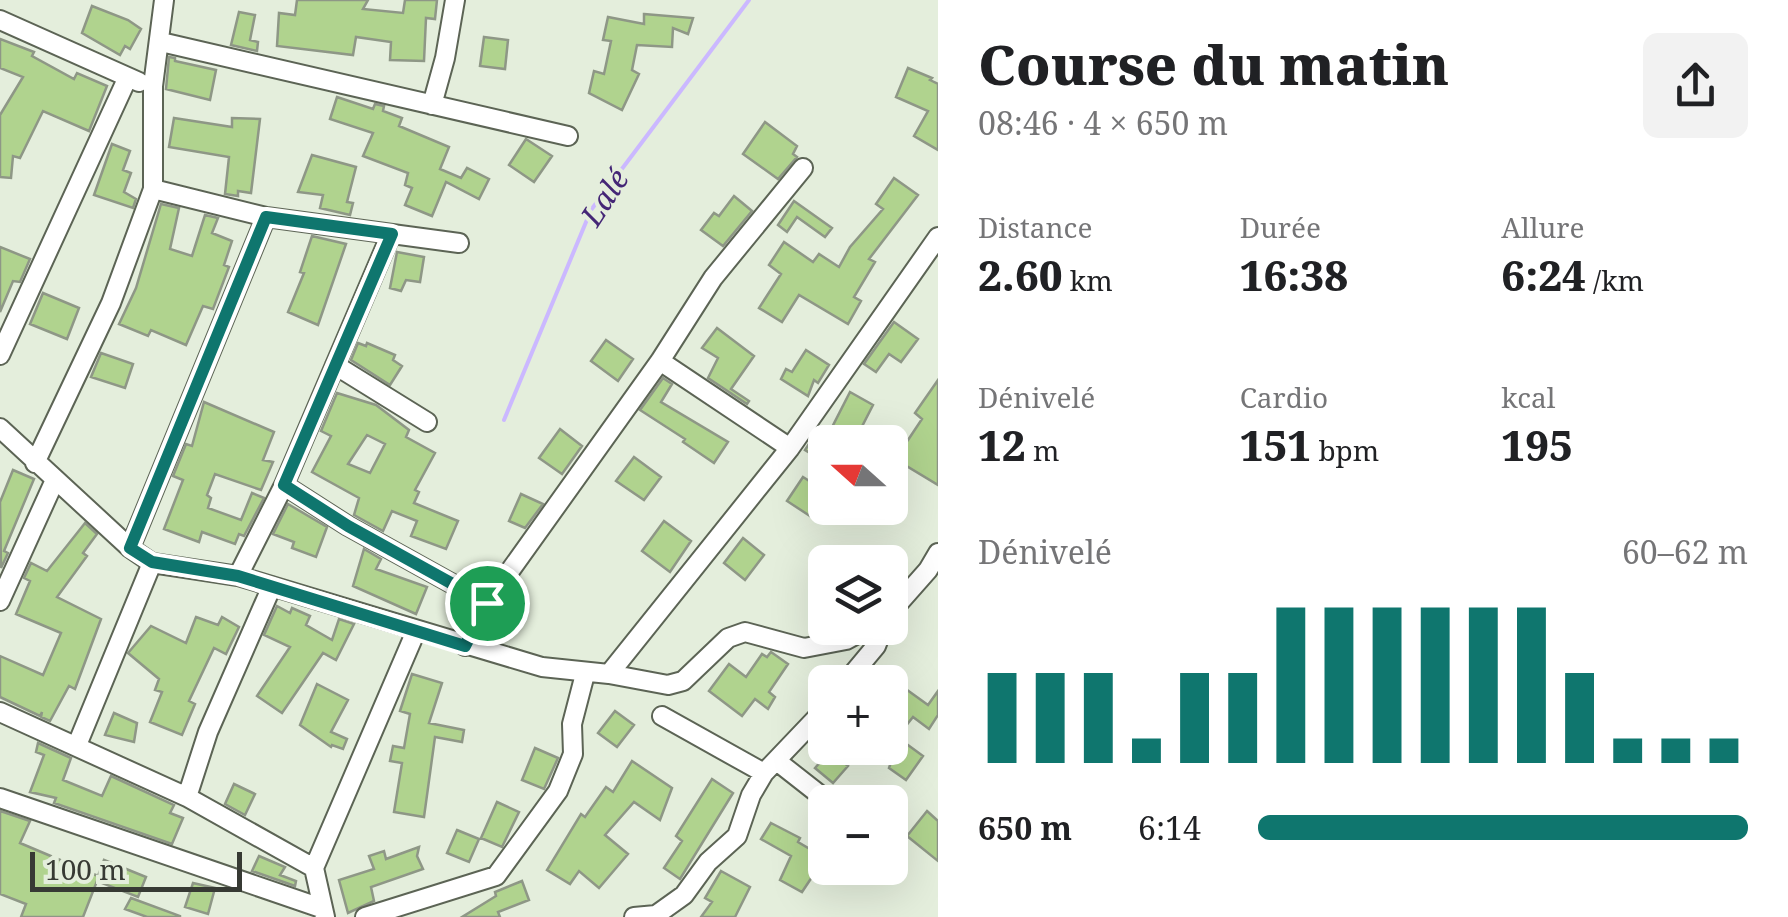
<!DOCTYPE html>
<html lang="fr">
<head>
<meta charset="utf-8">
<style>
	:root { --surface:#fff; --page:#f2f2f2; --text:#202124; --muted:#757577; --accent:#0f766e }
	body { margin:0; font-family:"Noto Serif",serif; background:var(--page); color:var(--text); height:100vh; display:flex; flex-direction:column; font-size:38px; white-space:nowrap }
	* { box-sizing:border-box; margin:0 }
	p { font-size:32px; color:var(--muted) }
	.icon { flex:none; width:55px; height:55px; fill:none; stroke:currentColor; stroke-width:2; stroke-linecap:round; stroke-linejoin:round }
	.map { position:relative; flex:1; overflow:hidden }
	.drawer { display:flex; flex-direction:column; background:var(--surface); width:850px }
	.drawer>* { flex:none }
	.needle { width:65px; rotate:291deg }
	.controls { position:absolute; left:808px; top:425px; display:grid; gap:20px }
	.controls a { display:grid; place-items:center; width:100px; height:100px; border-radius:15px; background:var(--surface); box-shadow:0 10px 40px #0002; font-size:50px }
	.scale { position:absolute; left:30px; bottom:25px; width:212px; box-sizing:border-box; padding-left:10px; border:5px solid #373a34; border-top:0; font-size:28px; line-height:35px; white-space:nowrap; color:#373a34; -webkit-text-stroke:8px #e4eedc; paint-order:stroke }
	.pin { position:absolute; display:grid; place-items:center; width:85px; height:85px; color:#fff; margin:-42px; border:5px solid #fff; border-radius:50%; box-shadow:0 2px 10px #0007 }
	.round { display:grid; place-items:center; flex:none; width:105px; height:105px; border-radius:15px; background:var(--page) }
	.headline { display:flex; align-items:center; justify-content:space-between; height:170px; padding:0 40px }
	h1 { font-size:55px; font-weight:800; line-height:75px }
	.stats { display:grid; grid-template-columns:repeat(3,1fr); gap:15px; height:170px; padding:10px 40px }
	.stats div { display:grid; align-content:center }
	.stats b { font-size:42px; font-weight:800 }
	.stats small { font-size:28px; font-weight:400 }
	.stats p { font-size:28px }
	.chart { height:280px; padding:20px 40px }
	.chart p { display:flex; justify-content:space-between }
	.chart svg { width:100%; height:180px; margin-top:10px; stroke:var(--accent); stroke-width:6 }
	ul { padding:0 40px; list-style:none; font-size:32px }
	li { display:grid; grid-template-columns:160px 120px 1fr; align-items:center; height:75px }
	li i { height:25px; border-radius:12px; background:var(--accent) }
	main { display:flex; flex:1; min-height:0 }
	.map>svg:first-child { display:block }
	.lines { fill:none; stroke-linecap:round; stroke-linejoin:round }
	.stream { stroke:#cbb8ff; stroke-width:4 }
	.building { fill:#b0d38e; stroke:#8e9786; stroke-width:2.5; fill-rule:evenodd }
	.street-casing { stroke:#5c6455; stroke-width:22 }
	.street { stroke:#fff; stroke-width:18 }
	.route-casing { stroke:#fff; stroke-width:20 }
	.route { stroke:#0f766e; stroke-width:12 }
	.labels { text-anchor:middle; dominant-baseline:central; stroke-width:8; stroke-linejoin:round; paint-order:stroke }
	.water-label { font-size:30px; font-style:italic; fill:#442676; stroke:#e4eedc }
</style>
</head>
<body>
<main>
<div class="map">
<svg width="938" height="917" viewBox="0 0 938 917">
	<rect width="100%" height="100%" fill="#e4eedc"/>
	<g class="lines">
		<!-- stream -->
		<path class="stream" d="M504 420 591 210 749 0"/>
	</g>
	<!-- building -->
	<path class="building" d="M297 0H368L363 9 403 13 405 0H437L435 19 426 18 424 61 390 60 391 42 356 37 353 55 277 46 279 13 295 15Z
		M92 6 128 20 141 29 130 49 125 46 120 55 82 33Z
		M239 12 255 15 250 40 258 42 257 51 231 45Z
		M644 14 693 18 688 34 673 28 672 47 637 45 632 70 639 74 622 110 589 93 594 71 604 74 611 41 603 40 608 17 644 24Z
		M484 37 508 40 505 69 480 66Z
		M0 39 34 52 32 56 74 79 77 73 107 86 89 131 43 111 20 158 13 156 11 178 0 177V115L23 77 0 68Z
		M169 57 175 58V61L216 70 210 100 166 89Z
		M908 68 932 78 930 80 938 84V150L914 136 928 111 896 97Z
		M337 97 373 109 375 104 384 106 383 111 402 118 399 126 449 147 440 169 461 178 467 168 489 179 479 199 446 182 432 216 405 205 412 188 405 185 408 173 363 156 373 133 330 119Z
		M174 118 232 127V118L260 119 251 193 238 191V196L225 194 229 157 169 147Z
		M765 122 797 146 793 154 797 157 778 179 743 154Z
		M526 139 552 156 534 182 509 165Z
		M112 144 130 151 123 170 131 173 124 192 136 199 133 208 94 195Z
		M312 155 356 167 347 202 353 203 350 215 320 208 323 195 298 192Z
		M894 178 918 195 869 259 875 262 854 297 861 301 848 324 799 295 782 322 759 308 781 274 769 265 784 242 813 262 819 254 839 267 850 247 883 209 876 204Z
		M734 196 752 211 723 246 701 230 714 213 719 216Z
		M794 201 832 228 825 237 797 217 787 232 778 225Z
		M161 204 179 208 170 249 192 256 205 215 218 218 212 233 232 241 224 265 229 267 213 309 203 306 186 345 151 330 148 336 119 324 136 288Z
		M312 236 346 244 318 325 288 312 304 273 300 272Z
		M0 247 30 259 20 282 13 281 0 312Z
		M397 252 424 257 420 282 406 280 401 291 390 288Z
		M43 293 79 308 67 339 30 324Z
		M894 322 918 339 901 362 889 354 876 372 864 364Z
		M717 328 754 356 731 389 749 401 747 404 708 378 718 358 702 348Z
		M606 340 633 359 618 381 591 361Z
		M358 343 366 346 367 343 395 355 393 360 402 366 390 385 351 360Z
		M806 350 829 365 818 383 814 380 808 396 781 379 786 369 792 372Z
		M101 353 133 364 125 388 91 377Z
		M663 378 672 384 661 402 728 442 714 463 683 442 685 439 640 410Z
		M938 380V485L890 456V442L895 433 908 440 922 419 915 413Z
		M850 392 873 405 854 442H825V462L805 450 819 428 829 433Z
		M337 393 376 405 409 430 406 437 435 453 415 490 419 492 414 503 458 521 446 549 411 536 417 521 392 511 383 531 354 515 359 498 312 472 331 436 321 431ZM367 435 385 444 370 473 348 464Z
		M204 402 274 432 263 460 273 462 261 490 215 474 207 495 211 498 208 508 241 520 252 493 264 498 244 536 239 534 235 544 202 532 199 542 164 529 183 480 173 476 186 444 192 446Z
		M560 429 582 446 562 474 539 458Z
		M634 457 661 477 644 500 616 481Z
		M13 470 34 479 4 551 8 553 1 568 0 502Z
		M803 477 825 491 810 516 787 501Z
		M521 494 543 504 525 528 509 521Z
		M288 504 327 527 316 557 292 548 294 542 273 534Z
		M664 521 691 541 670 572 642 551Z
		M85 523 97 534 83 553 87 556 57 597 101 619 75 689 69 686 50 721 41 717 42 712 40 716 0 697V656L43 675 61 633 16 614 30 581 24 578 31 563 47 571Z
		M743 538 764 555 745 580 724 563Z
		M364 549 381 559 376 569 427 587 416 614 353 586Z
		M277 606 290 613 292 608 310 616 306 625 332 640 339 619 354 624 336 660 323 653 282 713 257 696 290 647 264 635Z
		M196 617 218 625 222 617 239 627 226 654 214 648 189 701 195 704 182 735 150 722 162 692 155 690 159 679 128 653 151 626 186 643Z
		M771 652 788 664 769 692 775 697 768 709 755 699 742 716 709 691 729 664 746 677 762 654 767 657Z
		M412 674 442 683 429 723 464 730 462 742 435 737 424 817 394 812 402 763 390 761 393 746 404 748 410 714 400 711Z
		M317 684 348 700 331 732 347 739 343 749 332 745 331 747 300 725Z
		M903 687 928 705 938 691V715L929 729 913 717 897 737 923 756 906 780 889 768 892 759 879 748H890V688L898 693Z
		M615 711 634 725 617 747 598 733Z
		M114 713 137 723 134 742 105 735Z
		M38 743 71 758 63 780 102 796 111 776 174 805 170 813 183 818 172 844 54 803 56 798 30 792 44 755 36 752Z
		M535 748 558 758 544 789 522 780Z
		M830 751 848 766 833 783 815 768Z
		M632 761 672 788 660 820 634 802 605 835 628 854 599 888 579 871 570 884 547 870 581 814 585 817 606 787 613 792Z
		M712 779 733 793 680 879 664 868 682 841 676 836Z
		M234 784 255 794 245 815 225 804Z
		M497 802 519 812 502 847 481 838Z
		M0 811 30 821 20 843 98 876 104 860 146 877 138 897 97 881 83 917H21L26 904 0 894Z
		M927 811 938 821V861L907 836Z
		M771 823 800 838 798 842 815 852 825 836V868H852L843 882 818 868 802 892 780 880 791 856 761 839Z
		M457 830 479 839 469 862 447 853Z
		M419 847 417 856 423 869 371 887 374 901 348 913 339 880 374 869 369 856 384 851 386 859Z
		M259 856 285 867 280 875 296 881 295 886 252 871Z
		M721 871 750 887 735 917H701L712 902 705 898Z
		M522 881 529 900 498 912 500 917H462L496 896 495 892Z
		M193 883 215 888 208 914 185 907Z
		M131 898 180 916V917H147L125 909Z"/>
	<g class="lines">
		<!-- street casing -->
		<g class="street-casing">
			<path id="street" d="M0 20 139 82
				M161 42 568 136
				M432 105 445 58 455 0
				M153 189 266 217 459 243
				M0 355 127 79
				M660 361 790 448
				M335 365 427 422
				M0 428 130 548 152 563 238 576 542 667 609 674 668 685 683 681 728 638 745 632 804 648 846 640 868 628
				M35 463 111 303 153 189V86L164 0
				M284 485 348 526 487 603
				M130 548 266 217
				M238 576 284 485 391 234
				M0 601 55 480
				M890 613 928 570 938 553
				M465 646 487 603 660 361 713 278 803 168
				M609 674 790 448 938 237
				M846 682 876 646 883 628
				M0 712 187 797 314 868 325 917
				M662 716 764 773 825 709
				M77 745 152 563
				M778 762 829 802
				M187 797 208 732 272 586
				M0 798 321 908
				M314 868 416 631
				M365 917 496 876 558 791 573 754 572 724 585 674
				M634 917 656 915 684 895 708 862 737 836 751 795 764 773"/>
		</g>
		<!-- street -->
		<use href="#street" class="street"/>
	</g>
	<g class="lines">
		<!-- route casing -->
		<g class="route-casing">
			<path id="route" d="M266 217 392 234 284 485 348 526 487 603 465 646 238 576 152 562 130 548Z"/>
		</g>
		<!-- route -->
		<use href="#route" class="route"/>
	</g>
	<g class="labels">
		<!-- water labels -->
		<g class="water-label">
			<text transform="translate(604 197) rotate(-57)">Lalé</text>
		</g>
	</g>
</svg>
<div class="controls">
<a><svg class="needle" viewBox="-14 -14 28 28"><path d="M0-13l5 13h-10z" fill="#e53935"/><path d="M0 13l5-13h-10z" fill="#757577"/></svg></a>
<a><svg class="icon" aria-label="layers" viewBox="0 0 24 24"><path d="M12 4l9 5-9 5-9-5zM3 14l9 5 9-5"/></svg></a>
<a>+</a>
<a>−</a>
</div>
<div class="scale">100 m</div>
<div class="pin" style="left:487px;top:603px;background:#1e9e55"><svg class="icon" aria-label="arrive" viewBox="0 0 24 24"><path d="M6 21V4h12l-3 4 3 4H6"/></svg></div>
</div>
<section class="drawer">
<div class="headline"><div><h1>Course du matin</h1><p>08:46 · 4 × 650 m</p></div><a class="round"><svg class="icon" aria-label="share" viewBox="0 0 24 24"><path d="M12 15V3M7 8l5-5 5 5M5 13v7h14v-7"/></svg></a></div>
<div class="stats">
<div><p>Distance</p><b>2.60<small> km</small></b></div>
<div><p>Durée</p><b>16:38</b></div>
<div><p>Allure</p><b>6:24<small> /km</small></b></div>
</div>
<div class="stats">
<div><p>Dénivelé</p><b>12<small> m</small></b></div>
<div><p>Cardio</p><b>151<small> bpm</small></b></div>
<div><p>kcal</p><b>195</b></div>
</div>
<div class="chart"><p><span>Dénivelé</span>60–62 m</p>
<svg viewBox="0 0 160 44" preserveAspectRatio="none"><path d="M5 44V22M15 44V22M25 44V22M35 44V38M45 44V22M55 44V22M65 44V6M75 44V6M85 44V6M95 44V6M105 44V6M115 44V6M125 44V22M135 44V38M145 44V38M155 44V38"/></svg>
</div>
<ul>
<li><b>650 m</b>6:14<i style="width:100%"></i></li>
</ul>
</section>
</main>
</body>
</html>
